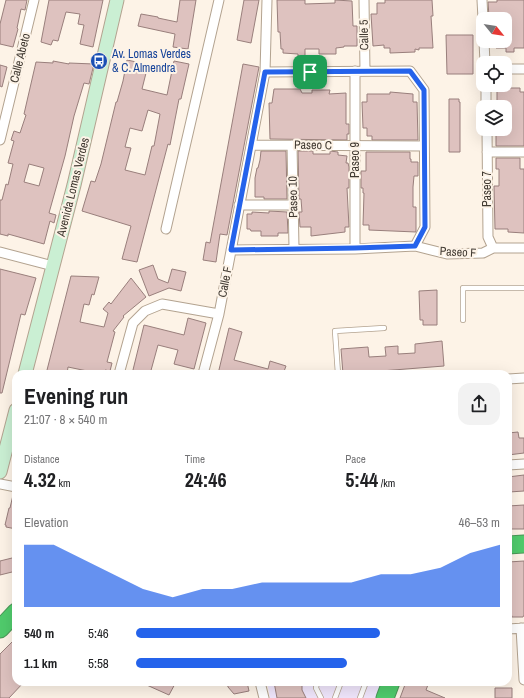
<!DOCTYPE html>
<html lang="en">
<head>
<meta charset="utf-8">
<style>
	:root { --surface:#fff; --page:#f2f2f2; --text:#202124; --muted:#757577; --accent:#2563eb }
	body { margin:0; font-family:"Archivo Narrow",sans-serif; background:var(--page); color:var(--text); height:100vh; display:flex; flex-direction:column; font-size:15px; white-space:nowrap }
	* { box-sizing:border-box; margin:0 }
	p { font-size:13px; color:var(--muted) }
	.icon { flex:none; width:22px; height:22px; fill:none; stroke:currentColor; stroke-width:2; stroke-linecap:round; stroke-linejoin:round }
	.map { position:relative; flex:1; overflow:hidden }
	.details { position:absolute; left:12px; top:370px; width:500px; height:316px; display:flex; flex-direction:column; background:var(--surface); border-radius:12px; box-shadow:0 4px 16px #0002 }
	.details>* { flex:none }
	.needle { width:26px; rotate:120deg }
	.tools { position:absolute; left:476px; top:12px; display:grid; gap:8px }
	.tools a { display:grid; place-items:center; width:36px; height:36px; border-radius:8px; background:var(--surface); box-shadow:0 4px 16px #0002; font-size:20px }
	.pin { position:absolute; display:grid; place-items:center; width:34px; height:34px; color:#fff; margin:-17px; border-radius:8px; box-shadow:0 2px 6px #0006 }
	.round { display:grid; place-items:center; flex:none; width:42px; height:42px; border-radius:12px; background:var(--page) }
	.head { display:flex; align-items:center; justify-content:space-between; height:68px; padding:0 12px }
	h1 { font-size:22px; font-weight:700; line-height:30px }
	.stats { display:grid; grid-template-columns:repeat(3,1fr); gap:6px; height:68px; padding:4px 12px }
	.stats div { display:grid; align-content:center }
	.stats b { font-size:20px; font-weight:700 }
	.stats small { font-size:11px; font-weight:400 }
	.stats p { font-size:11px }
	.chart { height:112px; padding:8px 12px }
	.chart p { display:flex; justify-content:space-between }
	.chart svg { width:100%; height:72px; margin-top:4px; fill:var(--accent); opacity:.7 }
	ul { padding:0 12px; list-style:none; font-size:13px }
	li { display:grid; grid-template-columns:64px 48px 1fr; align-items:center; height:30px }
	li i { height:10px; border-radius:5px; background:var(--accent) }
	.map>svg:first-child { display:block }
	.commercial { fill:#f0e6fc }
	.building { fill:#dec2bf; stroke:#997f7c; fill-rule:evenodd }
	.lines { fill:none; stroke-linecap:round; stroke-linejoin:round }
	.lane-casing { stroke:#b3a390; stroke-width:6 }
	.street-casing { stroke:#b3a390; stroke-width:11 }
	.secondary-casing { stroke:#b3a390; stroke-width:15 }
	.highway-casing { stroke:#4b9858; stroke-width:19 }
	.lane { stroke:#fff; stroke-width:4.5 }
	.street { stroke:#fff; stroke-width:9 }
	.secondary { stroke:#caefd3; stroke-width:13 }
	.highway { stroke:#50cb6c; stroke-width:17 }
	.route-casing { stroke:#fff; stroke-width:8 }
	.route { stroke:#2563eb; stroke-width:5 }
	.labels { text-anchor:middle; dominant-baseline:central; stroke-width:4; stroke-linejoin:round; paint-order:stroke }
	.street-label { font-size:12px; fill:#413a32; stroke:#fdf3e7 }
	.transit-label { font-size:12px; fill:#164399; stroke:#fdf3e7; text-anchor:start }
</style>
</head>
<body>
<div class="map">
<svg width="524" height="698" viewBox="0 0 524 698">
	<rect width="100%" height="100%" fill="#fdf3e7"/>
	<!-- commercial -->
	<path class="commercial" d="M267 682H386L379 698H270Z"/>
	<!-- building -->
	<path class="building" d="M6 0H27L25 10 21 9 17 28 18 29 13 47 0 44V24Z
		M49 0H103L93 47 80 44 84 25 78 24 80 14 66 12 58 41 53 40 51 45 41 42Z
		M180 0H196L188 49 173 47 175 34 138 26 141 14 158 17V18L177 22Z
		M244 0H259L251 43 237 40Z
		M277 0H305V4L335 3V0L352 1 353 26H357V46H344V47L336 48V54H319V49H305V56H298V54L283 53V49H281L280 32H278Z
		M385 0H432L433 16H431L433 48H419V50L415 49V52L390 53V48H384V45L373 46 371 14H377V3H385Z
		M497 0H524V48H514V52H506V48H496V41H505V19H496V17H489L488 2H497Z
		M446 35H473V74H447Z
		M127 60 141 63 139 71 146 73 142 89 167 95 174 61 189 64 181 99H179L170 145 168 144 137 262 122 259 131 226 82 211 91 181 95 182 101 164 116 102H117L123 81ZM148 110 160 114 154 146H152L145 175 125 170 131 148 125 147 130 128 142 131Z
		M53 61 69 64V63L94 64 89 84 84 83 74 116 65 156 49 213 56 215 54 223 50 221 44 244 8 234V236L0 234V200H2L6 184 8 185 13 164 8 163 14 141 11 140 14 131 20 133 26 115 24 114 36 62 53 63ZM29 164 44 168 39 186 24 182Z
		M243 64 259 67 227 235 220 234 216 262 203 260 206 242 210 243Z
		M0 65 7 67 2 87 0 86Z
		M499 88H520V92H524V146H496V135H500V129H505V107H497V89Z
		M274 89H300L302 93H312V90H330L329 94 346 93V124H349V134H347V140L270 139 269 103H272Z
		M390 92 413 94V102H417L418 140H372V136H367V128H363L362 102H367V94H390Z
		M449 99H459V102H460V152H449Z
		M261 151H286L287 199H264V197H255V178L257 168H258L260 160Z
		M298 151H313V154H330V151L338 152V155L347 156 346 163H348L349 167V188H347L349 227H345V232L311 236V227H300L299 212H302L301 199H299Z
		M366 152H410V159H411V162H418V176H414L413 187V207H416V232L369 230V225H363L364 193H363V188H361V171H366Z
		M496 158H520V169H524V233L508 232V229H495L494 186H499V169H496Z
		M269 211 287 212 288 233H278V236H261V231H251L250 229H247V214H252V212L269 213Z
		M153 265 158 279 168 283 172 269 186 272 181 291 169 288 149 296 139 270Z
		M0 269 36 278 25 315 21 314 2 393H0Z
		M71 276 99 277 94 295 92 294 89 305 84 304 80 322 104 327 108 313 103 309 109 302 111 304 114 300 131 278 146 297 123 316 124 317 113 331 115 332 107 362 112 363 110 371 105 370 104 374H91L92 372 68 367 67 374H46Z
		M437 290V325H423V320H420L419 291Z
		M188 318 206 323 194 369 174 364 178 350 158 345 150 374H132L144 325 184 335Z
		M229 328 242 332 234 360 268 369 270 361 286 366 283 374H218Z
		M442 341 444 366 343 374 341 349 368 347 369 357 386 356 385 347 398 346V354L415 353V344Z
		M518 432 519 438H524V453L508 455V433Z
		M524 475V491L509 492V489L508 490V477Z
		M13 495H16V529L6 527V525H5L9 508H10Z
		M524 505V529H508V506Z
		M16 557V571L0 575V561Z
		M524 561V615L523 617H512L511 613H508V562Z
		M16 638V682H24L9 698H0V654Z
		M140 682H176L169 695Z
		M227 682H247L249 691 234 694 228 687Z
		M274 682H302V690L306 698H277Z
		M406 682H429L426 690 445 698H400Z
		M495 688H512V698H495Z"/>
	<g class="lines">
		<!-- lane casing -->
		<g class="lane-casing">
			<path id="lane" d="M463 320V288H524
				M338 374 335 331 384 328
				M317 682 316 688 321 698
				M335 698 341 682
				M360 698 366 682"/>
		</g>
		<!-- street casing -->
		<g class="street-casing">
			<path id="street" d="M364 0 365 71
				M482 0 483 19
				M484 41 485 63
				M505 69H524
				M265 72 410 71 424 90 425 227 415 246
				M486 85V107
				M487 129 488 237 493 248
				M0 140 34 0
				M251 145 424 146
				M292 145 294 248
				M487 152H524
				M239 205H293
				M166 229 219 0
				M355 249V71
				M231 250 355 249 415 246 447 254 483 253 493 248H524
				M0 252 53 266
				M119 374 133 323 145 311 162 304 219 314
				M203 374 219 314 265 72 267 0
				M508 379 524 378
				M508 465 524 464
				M0 484 16 487
				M521 628 524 680
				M508 629 524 628
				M260 682 264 698"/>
		</g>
		<!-- secondary casing -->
		<g class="secondary-casing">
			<path id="secondary" d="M25 374 74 185 117 0
				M0 472 16 410"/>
		</g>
		<!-- highway casing -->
		<g class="highway-casing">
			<path id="highway" d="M508 545 524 544
				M0 629 16 612
				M385 698 391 682"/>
		</g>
		<!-- lane -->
		<use href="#lane" class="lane"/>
		<!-- street -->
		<use href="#street" class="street"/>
		<!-- secondary -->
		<use href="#secondary" class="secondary"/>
		<!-- highway -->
		<use href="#highway" class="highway"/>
	</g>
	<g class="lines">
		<!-- route casing -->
		<g class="route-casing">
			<path id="route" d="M410 71 424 90 425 227 415 246 355 248 231 250 265 72Z"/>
		</g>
		<!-- route -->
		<use href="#route" class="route"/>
	</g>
	<!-- icons -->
	<defs>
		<g id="bus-disc" transform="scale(0.9)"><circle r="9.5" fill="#1a4fb4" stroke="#fdf3e7"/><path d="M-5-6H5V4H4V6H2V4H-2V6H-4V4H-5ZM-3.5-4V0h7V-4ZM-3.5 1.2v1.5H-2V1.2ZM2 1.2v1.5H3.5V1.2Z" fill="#fff"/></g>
	</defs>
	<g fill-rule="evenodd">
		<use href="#bus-disc" x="99" y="61"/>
	</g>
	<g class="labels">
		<!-- street labels -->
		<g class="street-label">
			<text transform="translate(364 35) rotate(-91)">Calle 5</text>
			<text transform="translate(20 58) rotate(-76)">Calle Abeto</text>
			<text transform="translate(313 145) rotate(1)">Paseo C</text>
			<text transform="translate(355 160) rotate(-90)">Paseo 9</text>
			<text transform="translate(73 187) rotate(-76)">Avenida Lomas Verdes</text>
			<text transform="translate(487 189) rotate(-90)">Paseo 7</text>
			<text transform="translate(293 197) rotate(-91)">Paseo 10</text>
			<text transform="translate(458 252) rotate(3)">Paseo F</text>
			<text transform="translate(225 282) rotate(-79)">Calle F</text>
		</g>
		<!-- transit labels -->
		<g class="transit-label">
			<text x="112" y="54">Av. Lomas Verdes<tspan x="112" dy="14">&amp; C. Almendra</tspan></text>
		</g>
	</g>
</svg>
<div class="tools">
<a><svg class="needle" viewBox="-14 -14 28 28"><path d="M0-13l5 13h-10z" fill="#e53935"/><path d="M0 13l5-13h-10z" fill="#757577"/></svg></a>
<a><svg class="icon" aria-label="locate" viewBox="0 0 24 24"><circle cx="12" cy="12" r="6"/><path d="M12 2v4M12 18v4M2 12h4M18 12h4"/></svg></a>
<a><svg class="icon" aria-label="layers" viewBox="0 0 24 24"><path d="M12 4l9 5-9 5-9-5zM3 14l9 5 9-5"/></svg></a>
</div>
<div class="pin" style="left:310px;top:72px;background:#1e9e55"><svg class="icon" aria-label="arrive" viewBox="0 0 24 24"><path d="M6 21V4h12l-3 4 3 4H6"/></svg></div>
<section class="details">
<div class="head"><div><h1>Evening run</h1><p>21:07 · 8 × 540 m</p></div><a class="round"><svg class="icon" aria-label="share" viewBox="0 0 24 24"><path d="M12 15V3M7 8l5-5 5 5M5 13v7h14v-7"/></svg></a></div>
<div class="stats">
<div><p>Distance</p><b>4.32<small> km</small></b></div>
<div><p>Time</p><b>24:46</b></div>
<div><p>Pace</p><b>5:44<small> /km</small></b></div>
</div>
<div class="chart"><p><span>Elevation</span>46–53 m</p>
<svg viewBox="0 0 160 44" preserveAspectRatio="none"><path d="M0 44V6L10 6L20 15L30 24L40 33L50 38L60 33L70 33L80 29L90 29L100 29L110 29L120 24L130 24L140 20L150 11L160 6V44z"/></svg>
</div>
<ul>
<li><b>540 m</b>5:46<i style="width:67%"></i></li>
<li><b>1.1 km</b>5:58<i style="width:58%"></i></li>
</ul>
</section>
</div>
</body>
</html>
